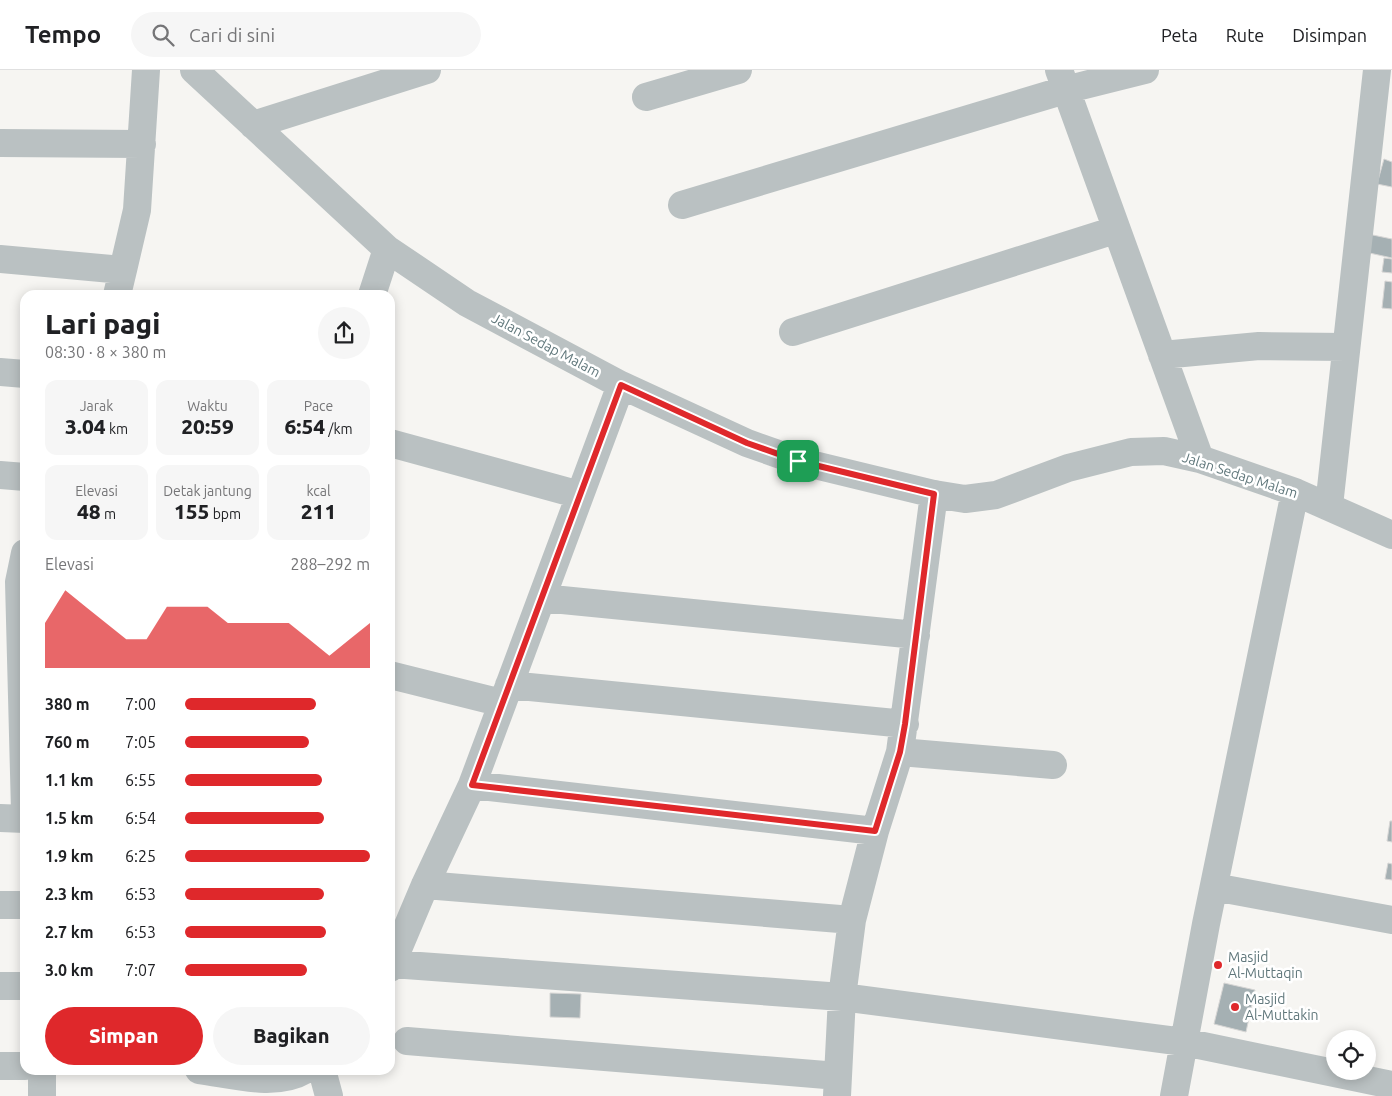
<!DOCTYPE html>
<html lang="id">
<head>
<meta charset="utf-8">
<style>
	:root { --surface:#fff; --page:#f6f6f6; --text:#202124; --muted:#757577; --line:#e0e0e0; --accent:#df282b }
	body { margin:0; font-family:Ubuntu,sans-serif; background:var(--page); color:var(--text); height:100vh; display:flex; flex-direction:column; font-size:19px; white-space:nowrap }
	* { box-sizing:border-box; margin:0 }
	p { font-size:16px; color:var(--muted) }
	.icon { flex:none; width:28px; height:28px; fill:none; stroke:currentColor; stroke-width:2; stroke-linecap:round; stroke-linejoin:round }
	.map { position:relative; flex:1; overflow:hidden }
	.side { position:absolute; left:20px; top:220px; width:375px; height:785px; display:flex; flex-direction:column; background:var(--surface); border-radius:15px; box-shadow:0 2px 12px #0003 }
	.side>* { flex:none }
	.controls { position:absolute; left:1326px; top:960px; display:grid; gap:10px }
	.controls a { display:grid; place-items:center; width:50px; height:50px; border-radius:50%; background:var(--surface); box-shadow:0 2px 12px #0003; font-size:25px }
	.pin { position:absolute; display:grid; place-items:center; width:42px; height:42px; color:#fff; margin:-21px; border-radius:10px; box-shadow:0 2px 8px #0006 }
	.round { display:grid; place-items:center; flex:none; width:52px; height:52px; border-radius:26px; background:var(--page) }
	.headline { display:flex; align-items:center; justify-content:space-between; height:85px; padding:0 25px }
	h1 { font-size:28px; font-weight:800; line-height:38px }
	.figures { display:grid; grid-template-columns:repeat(3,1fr); gap:8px; height:85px; padding:5px 25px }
	.figures div { display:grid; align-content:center; border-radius:12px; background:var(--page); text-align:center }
	.figures b { font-size:21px; font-weight:800 }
	.figures small { font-size:14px; font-weight:400 }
	.figures p { font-size:14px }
	.chart { height:140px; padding:10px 25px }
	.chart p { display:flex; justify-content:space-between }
	.chart svg { width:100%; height:90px; margin-top:5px; fill:var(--accent); opacity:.7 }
	.cta { display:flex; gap:10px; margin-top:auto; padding:10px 25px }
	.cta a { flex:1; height:58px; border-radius:30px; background:var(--accent); color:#fff; font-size:20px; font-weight:800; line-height:58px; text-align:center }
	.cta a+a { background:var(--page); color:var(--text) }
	ul { padding:0 25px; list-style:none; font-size:16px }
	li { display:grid; grid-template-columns:80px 60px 1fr; align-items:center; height:38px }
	li i { height:12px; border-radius:6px; background:var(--accent) }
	header { display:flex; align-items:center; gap:30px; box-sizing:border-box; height:70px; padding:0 25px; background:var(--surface); border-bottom:1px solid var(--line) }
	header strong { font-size:24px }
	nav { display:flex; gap:28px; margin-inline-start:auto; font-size:18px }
	.search { width:350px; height:45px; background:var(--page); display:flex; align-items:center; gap:12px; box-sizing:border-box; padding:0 18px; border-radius:28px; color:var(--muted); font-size:19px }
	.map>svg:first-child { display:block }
	.building { fill:#a5b0b3; stroke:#d7d6d5 }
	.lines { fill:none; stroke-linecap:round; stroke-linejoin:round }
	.street { stroke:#bac1c2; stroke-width:28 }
	.route-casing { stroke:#fff; stroke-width:10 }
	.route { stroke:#df282b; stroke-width:6 }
	.poi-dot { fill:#df282b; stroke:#fff; stroke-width:2 }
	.labels { text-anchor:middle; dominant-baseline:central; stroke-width:5; stroke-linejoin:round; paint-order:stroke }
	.street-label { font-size:14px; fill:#61787c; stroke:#fff }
	.poi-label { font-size:14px; fill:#61787c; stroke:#fff; text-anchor:start }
</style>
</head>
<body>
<header>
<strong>Tempo</strong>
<div class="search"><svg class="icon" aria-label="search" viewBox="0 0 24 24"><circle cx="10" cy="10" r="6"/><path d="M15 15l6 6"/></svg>Cari di sini</div>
<nav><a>Peta</a><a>Rute</a><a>Disimpan</a></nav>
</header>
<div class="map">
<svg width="1392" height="1026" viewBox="0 0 1392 1026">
	<rect width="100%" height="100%" fill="#f6f5f2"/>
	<!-- building -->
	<path class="building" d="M1384 89 1392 92V117L1377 114Z
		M1368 164 1392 169V188L1365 182Z
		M1384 188 1392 189V203L1382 202Z
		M1385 211 1392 212V239L1382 238Z
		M1390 751H1392V772L1387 771Z
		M1388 793 1392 794V810L1385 809Z
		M1224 913 1255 920 1246 962 1214 954Z
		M550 923 581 924 580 948 550 947Z"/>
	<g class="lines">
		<!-- street -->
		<path class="street" d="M194 0 387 179 467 233 621 315 747 373 798 391 934 424 965 429 996 425 1068 398 1131 382 1164 381 1200 389 1295 422 1392 465
			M1059 0 1200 389
			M646 27 738 0
			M253 55 427 0
			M0 73 142 74
			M682 135 1065 20 1145 0
			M0 189 123 200 137 140 146 0
			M117 225 123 200
			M372 225 387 179
			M793 262 1115 160
			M1162 285 1259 276 1346 277
			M0 302 25 304
			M390 373 580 425
			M0 405 25 407
			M1329 436 1377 0
			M25 483 19 512 25 741
			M542 528 916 565
			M390 605 502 633
			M509 615 905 654
			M900 682 1053 695
			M472 715 875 761
			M0 748 25 749
			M425 815 852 850
			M1214 817 1392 850
			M0 835H25
			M392 894 842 927 1184 972 1392 1015
			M390 898 425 815 472 715 621 315
			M0 916H25
			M407 971 838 1006
			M0 996H25
			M199 1000C231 1004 275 1018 305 1000
			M322 1000 329 1026
			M42 1026V1000
			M837 1026 842 927 852 850 875 761 900 682 934 424
			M1174 1026 1206 854 1295 422"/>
	</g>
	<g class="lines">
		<!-- route casing -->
		<g class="route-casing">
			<path id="route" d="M621 315 747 373 798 391 934 424 905 654 900 682 875 761 472 715Z"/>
		</g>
		<!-- route -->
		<use href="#route" class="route"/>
	</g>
	<!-- markers -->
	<g class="poi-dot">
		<circle cx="1218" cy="895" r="5"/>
		<circle cx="1235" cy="937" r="5"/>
	</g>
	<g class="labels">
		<!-- street labels -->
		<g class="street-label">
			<text transform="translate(546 275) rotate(28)">Jalan Sedap Malam</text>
			<text transform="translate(1240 405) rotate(18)">Jalan Sedap Malam</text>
		</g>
		<!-- poi labels -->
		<g class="poi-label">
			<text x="1228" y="887">Masjid<tspan x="1228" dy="16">Al-Muttaqin</tspan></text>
			<text x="1245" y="929">Masjid<tspan x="1245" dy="16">Al-Muttakin</tspan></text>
		</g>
	</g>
</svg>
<div class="controls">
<a><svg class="icon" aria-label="locate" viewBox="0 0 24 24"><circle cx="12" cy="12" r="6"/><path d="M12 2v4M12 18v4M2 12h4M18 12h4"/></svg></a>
</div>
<div class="pin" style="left:798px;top:391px;background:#1e9e55"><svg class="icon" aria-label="arrive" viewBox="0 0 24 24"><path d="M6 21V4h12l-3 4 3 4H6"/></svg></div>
<section class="side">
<div class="headline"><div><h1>Lari pagi</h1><p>08:30 · 8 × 380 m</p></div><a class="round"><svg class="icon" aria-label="share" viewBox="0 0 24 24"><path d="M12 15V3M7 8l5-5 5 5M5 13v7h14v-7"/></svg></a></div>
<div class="figures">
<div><p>Jarak</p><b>3.04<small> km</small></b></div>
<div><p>Waktu</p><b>20:59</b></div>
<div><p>Pace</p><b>6:54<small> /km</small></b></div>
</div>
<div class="figures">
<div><p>Elevasi</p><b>48<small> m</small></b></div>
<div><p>Detak jantung</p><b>155<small> bpm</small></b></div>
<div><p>kcal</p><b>211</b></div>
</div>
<div class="chart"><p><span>Elevasi</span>288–292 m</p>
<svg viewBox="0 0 160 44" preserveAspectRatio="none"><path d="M0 44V22L10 6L20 14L30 22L40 30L50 30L60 14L70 14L80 14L90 22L100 22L110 22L120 22L130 30L140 38L150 30L160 22V44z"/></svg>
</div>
<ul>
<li><b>380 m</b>7:00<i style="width:71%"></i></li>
<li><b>760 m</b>7:05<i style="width:67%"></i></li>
<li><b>1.1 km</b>6:55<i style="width:74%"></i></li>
<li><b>1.5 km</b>6:54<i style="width:75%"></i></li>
<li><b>1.9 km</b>6:25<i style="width:100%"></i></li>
<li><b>2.3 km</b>6:53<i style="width:75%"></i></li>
<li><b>2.7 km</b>6:53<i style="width:76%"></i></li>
<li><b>3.0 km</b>7:07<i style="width:66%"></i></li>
</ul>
<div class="cta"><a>Simpan</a><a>Bagikan</a></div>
</section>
</div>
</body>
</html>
